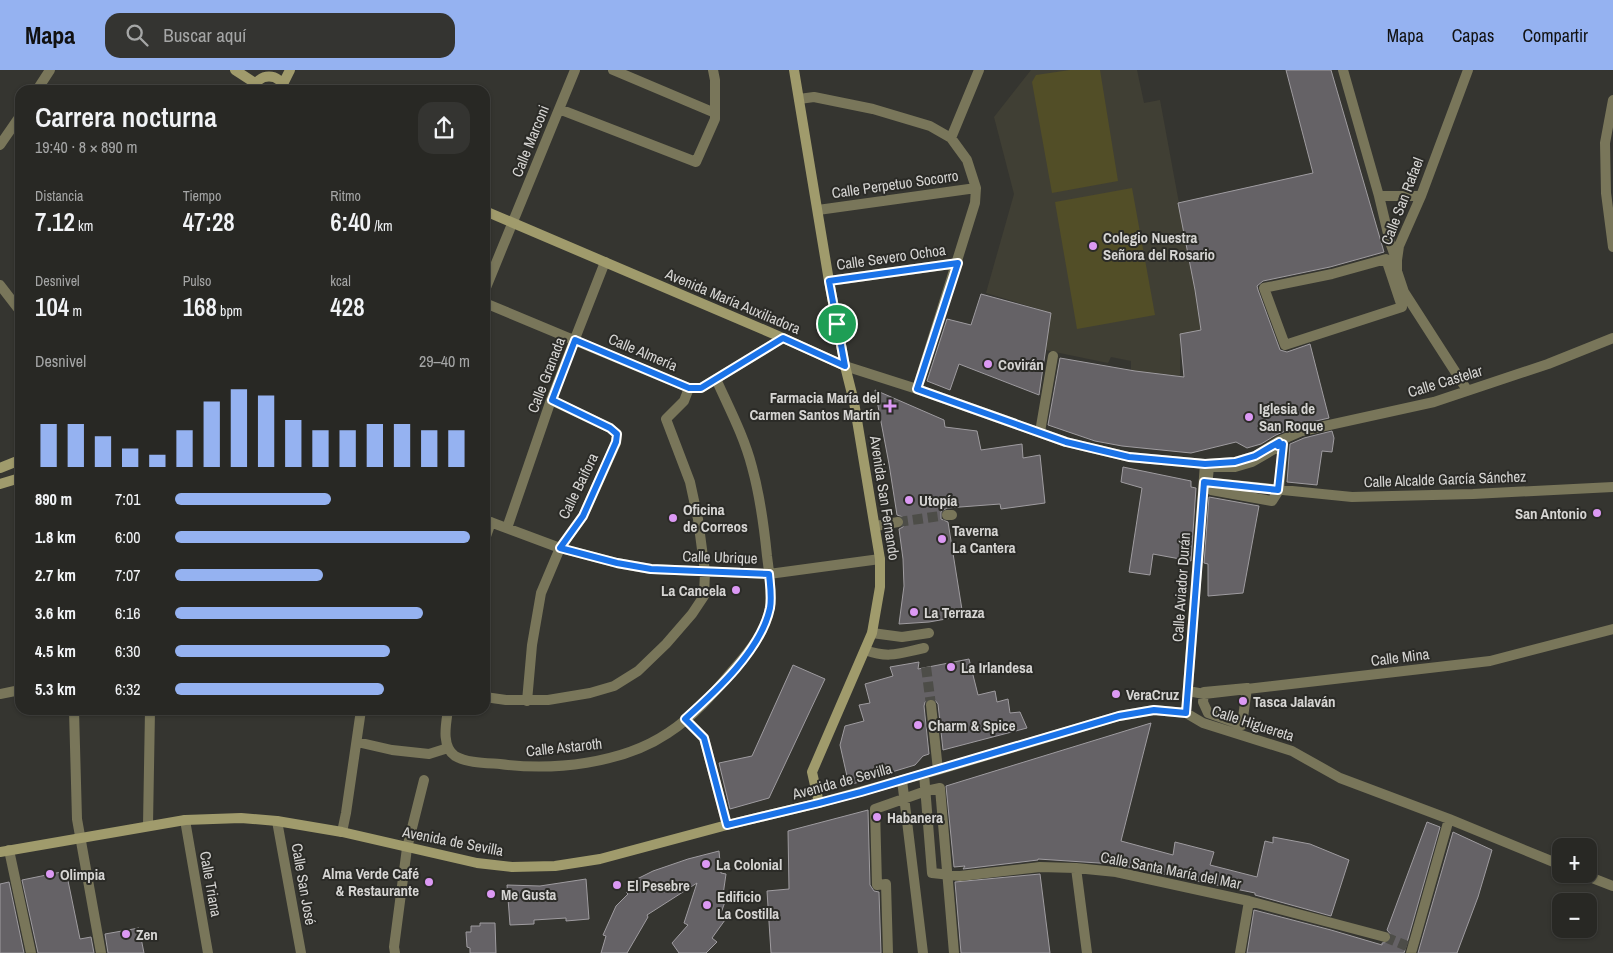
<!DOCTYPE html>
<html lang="es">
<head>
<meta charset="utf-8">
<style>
	:root { --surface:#282824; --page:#343431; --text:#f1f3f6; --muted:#a5a6a6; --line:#444441; --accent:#95b2f1 }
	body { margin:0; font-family:"Archivo Narrow",sans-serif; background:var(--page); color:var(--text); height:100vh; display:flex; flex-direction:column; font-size:19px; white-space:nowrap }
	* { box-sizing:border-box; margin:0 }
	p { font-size:16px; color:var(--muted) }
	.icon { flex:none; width:28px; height:28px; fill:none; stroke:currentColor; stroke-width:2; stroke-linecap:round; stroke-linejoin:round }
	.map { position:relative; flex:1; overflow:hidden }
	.side { position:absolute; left:15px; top:15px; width:475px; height:630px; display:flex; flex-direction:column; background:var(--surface); border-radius:15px; box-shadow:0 1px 4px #0004,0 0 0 1px var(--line) }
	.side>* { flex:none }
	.buttons { position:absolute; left:1552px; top:768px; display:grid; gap:10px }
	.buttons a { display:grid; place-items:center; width:45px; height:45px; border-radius:10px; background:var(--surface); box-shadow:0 1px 4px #0004,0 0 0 1px var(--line); font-size:25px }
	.pin { position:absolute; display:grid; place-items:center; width:42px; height:42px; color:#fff; margin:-21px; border:2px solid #fff; border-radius:50%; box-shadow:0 1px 5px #0007 }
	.round { display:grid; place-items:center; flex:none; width:52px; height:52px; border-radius:15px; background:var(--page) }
	.headline { display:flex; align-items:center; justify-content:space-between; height:85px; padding:0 20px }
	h1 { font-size:28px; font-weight:600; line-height:38px }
	.stats { display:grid; grid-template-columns:repeat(3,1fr); gap:8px; height:85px; padding:5px 20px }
	.stats div { display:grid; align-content:center }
	.stats b { font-size:25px; font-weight:600 }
	.stats small { font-size:14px; font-weight:400 }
	.stats p { font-size:14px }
	.chart { height:140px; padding:10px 20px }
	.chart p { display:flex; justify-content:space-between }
	.chart svg { width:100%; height:90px; margin-top:5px; stroke:var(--accent); stroke-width:6 }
	ul { padding:0 20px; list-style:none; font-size:16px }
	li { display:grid; grid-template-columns:80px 60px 1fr; align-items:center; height:38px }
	li i { height:12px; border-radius:6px; background:var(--accent) }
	header { display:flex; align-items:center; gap:30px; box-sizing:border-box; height:70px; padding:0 25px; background:var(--accent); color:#111 }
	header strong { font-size:24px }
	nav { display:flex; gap:28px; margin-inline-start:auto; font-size:18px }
	.search { width:350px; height:45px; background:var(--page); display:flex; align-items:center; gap:12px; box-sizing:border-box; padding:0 18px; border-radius:15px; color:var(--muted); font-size:19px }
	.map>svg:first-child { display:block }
	.built { fill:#403f34 }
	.green { fill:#524e27 }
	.building { fill:#656266; stroke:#9f9ca0 }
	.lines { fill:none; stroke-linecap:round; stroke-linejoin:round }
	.street-tunnel { stroke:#4d4d48; stroke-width:10; stroke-dasharray:10 5; stroke-linecap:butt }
	.lane { stroke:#79765a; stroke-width:10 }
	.street { stroke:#79765a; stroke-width:10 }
	.secondary { stroke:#a09b6c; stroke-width:10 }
	.route-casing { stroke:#fff; stroke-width:10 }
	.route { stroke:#1a73e8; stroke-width:6 }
	.poi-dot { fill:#dc99f4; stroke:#2b2b27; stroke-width:2 }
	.labels { text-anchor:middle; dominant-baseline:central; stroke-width:4; stroke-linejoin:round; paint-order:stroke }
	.street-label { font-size:15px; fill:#d6d5d3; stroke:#2b2b27 }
	.poi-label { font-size:15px; font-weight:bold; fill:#d6d5d3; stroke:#2b2b27; text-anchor:start }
</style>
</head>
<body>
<header>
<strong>Mapa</strong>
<div class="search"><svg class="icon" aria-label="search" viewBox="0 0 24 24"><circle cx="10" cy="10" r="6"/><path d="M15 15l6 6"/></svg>Buscar aquí</div>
<nav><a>Mapa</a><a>Capas</a><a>Compartir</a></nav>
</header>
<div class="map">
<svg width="1613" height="883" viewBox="0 0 1613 883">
	<rect width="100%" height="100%" fill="#353530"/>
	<!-- built -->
	<path class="built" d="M1031 0H1137L1144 33 1160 30 1195 220 1201 260 1180 264V306L1131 301V291L1111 287 1108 293 1045 280 1051 243 986 223 1014 124 994 47Z"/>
	<!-- green -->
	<path class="green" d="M1070 0H1100L1118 111 1052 123 1032 12 1036 5Z
		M1132 118 1155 245 1077 259 1055 132Z"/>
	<!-- building -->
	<path class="building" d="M1286 0H1331L1384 182 1330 197 1263 211 1257 216 1258 220 1280 280 1287 282 1310 274 1329 348 1299 355 1276 365 1261 374 1247 378 1236 372 1191 383 1122 376 1095 371 1048 355 1060 288 1135 301 1184 307 1180 264 1201 260 1195 220 1178 133 1313 103Z
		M981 224 1051 243 1039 325 959 294 950 320 927 311 947 249 971 255Z
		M875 320 944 350 945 357 977 361 981 380 1022 374 1023 388 1040 385 1045 433 1001 439 1000 434 947 438 941 442V449L948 452 963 546 929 552 899 554 904 516 903 489 899 459 903 457 905 451 903 447 897 445 889 394Z
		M1332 361 1334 368 1332 382 1322 381 1317 415 1287 412 1290 374 1304 368Z
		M1123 397 1191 411V417L1196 418 1191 491 1153 484 1150 505 1129 502 1142 418 1121 412Z
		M1209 427 1259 436 1243 523 1208 526V494L1204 493Z
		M969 589 978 625 995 621 997 632 1008 629 1010 643 1020 642 1027 658 943 680 938 634 934 629 930 628 925 632 924 636 929 684 923 686 915 695 849 715 840 675 845 656 864 651 859 635 870 633 865 614 893 606 890 597 919 592 918 599Z
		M793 595 825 609 769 728 730 739 719 693 752 686Z
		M1151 653 1121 771 1173 785 1175 772 1214 782 1210 795 1257 807 1265 771 1273 773V767L1310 774 1349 790 1331 846 1255 825V823L1114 794 1038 789V790L963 799 965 796 954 797 946 716Z
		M868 740 870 815 874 821 879 822 881 883H771L767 821 789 819 788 761Z
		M1427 752 1440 757 1404 883H1247L1254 840 1331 860 1382 875V873L1389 872 1392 866 1387 860Z
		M1453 762 1492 780 1478 827 1457 883H1418Z
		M719 781 721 803 726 804 723 825 727 826 720 846 725 850 712 868 717 872 706 883H679L672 873 688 855 684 853 697 813 647 845 648 847 627 883H601L606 866 603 865 616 836 628 824 626 822 638 813 635 810 653 801 688 789Z
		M66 801 80 869 91 867 94 883H38L22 810Z
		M1040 804 1050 883H961L955 812Z
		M586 809 589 849 566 851V848L534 850V854L510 855 507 815 540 816Z
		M9 812 24 883H0V814Z
		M480 853H495L496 883H470V878L467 877 466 862H471V856H480Z
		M139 858 144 883H108L105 864Z"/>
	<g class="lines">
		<!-- street-tunnel -->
		<path class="street-tunnel" d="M898 452 947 445
			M926 597 931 635
			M1385 867 1407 876"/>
		<!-- lane -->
		<path class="lane" d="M865 580C890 589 900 583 924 578"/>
		<!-- street -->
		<path class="street" d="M613 0 715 43
			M1343 0 1379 126 1390 172 1396 189
			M37 20 50 0
			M799 29 814 27 873 39 930 56 951 68 967 90 976 118 975 133 917 319
			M1613 30 1605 73 1606 123 1613 177
			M559 39 696 92 715 49V10L713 0
			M951 68 979 0
			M0 75 20 46
			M1379 126H1421
			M818 140 976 118
			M1386 189 1402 237 1285 275 1264 218 1332 204Z
			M829 211 958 193
			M0 215 20 241
			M485 220 575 0
			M485 233 689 318H701L783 268
			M845 296 917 319 1066 372 1129 387 1205 394 1235 392 1255 386 1279 371 1302 361 1434 332 1548 294 1613 268
			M1467 320 1404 222 1397 201V190L1399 176 1421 126 1468 0
			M1040 362 1053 286
			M1283 374 1279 420 1272 431 1211 420 1207 417 1209 397H1235L1252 392Z
			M1204 412 1352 427 1473 424 1613 417
			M947 445H952
			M485 450 560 478 617 493 651 499 769 504 880 489
			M876 456 898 452
			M507 458 551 330 605 192
			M485 469 491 452
			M872 563 902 567 929 563
			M1247 618 1242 655 1208 643 1203 632 1204 622Z
			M1188 621 1204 624 1490 591 1613 559
			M0 624 20 620
			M485 627 506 630H548L590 623 614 616 638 601 666 574 692 544 704 526 705 502 698 449 690 412 666 349 684 331 689 318
			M527 631 532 575 541 523 560 478 583 446 616 373 617 364 610 358 551 330
			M931 635 938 700
			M74 640 77 749 101 883
			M448 640C446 654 441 676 455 686 467 693 486 693 500 694 553 701 622 694 668 663 693 647 714 623 733 600 749 582 767 560 770 536 772 519 769 502 767 486 764 456 760 426 752 397 744 366 729 338 716 309
			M1186 643 1205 394
			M685 649 704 668 727 755
			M357 672 392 680 429 684 448 678
			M924 704 932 803 960 806 1040 797 1076 798 1116 802 1249 831 1385 867
			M902 710 923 883
			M819 733 938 700 1119 646 1154 640 1186 643 1203 653 1292 681 1340 708 1449 749 1561 795
			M185 750 208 883
			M277 751 301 883
			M148 755 150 640
			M342 762 346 743 361 640
			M9 780 31 883
			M1076 798 1087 883
			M1582 804 1613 816
			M395 883 394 877 407 778 424 710
			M888 883 886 814 877 815 875 739 926 721 940 718 954 883
			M1240 883 1249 831
			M1411 883 1449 749"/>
		<!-- secondary -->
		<path class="secondary" d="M235 0 255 13
			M283 14 290 0
			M253 20C258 2 280 2 285 20
			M485 141 783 268 845 296
			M0 398 20 390
			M0 414 20 408
			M0 782 185 750 241 748 277 751 342 762 477 793 512 797 555 796 600 789 727 755 819 733 812 702 872 563 880 517V489L854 332 845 296 829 211 794 0"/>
	</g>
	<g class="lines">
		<!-- route casing -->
		<g class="route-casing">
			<path id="route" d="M958 193 917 319 1066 372 1129 387 1205 394 1235 392 1255 386 1279 372 1278 376 1283 374 1278 420 1204 412 1186 643 1154 640 1119 646 861 722 819 733 727 755 704 668 685 649C716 621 761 580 770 538 772 527 770 515 769 504L651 499 617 493 560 478 583 446 616 372 617 364 610 358 552 330 575 270 689 318H701L783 268 845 296 829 211Z"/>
		</g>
		<!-- route -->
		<use href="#route" class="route"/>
	</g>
	<!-- markers -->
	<g class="poi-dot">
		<circle cx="1093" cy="176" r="5"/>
		<circle cx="988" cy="294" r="5"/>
		<path d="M887.5 328.5h5v5h5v5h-5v5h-5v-5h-5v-5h5z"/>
		<circle cx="1249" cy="347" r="5"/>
		<circle cx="909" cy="430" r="5"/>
		<circle cx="1597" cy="443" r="5"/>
		<circle cx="673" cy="448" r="5"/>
		<circle cx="942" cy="469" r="5"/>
		<circle cx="736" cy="520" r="5"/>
		<circle cx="914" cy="542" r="5"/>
		<circle cx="951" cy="597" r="5"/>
		<circle cx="1116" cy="624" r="5"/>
		<circle cx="1243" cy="631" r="5"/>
		<circle cx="918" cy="655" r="5"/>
		<circle cx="877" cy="747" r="5"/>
		<circle cx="706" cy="794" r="5"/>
		<circle cx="50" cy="804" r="5"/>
		<circle cx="429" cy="812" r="5"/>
		<circle cx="617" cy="815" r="5"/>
		<circle cx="491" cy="824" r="5"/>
		<circle cx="707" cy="835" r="5"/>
		<circle cx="126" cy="864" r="5"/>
	</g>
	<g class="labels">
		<!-- street labels -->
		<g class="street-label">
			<text transform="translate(530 71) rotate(-68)">Calle Marconi</text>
			<text transform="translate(895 114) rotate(-8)">Calle Perpetuo Socorro</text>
			<text transform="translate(1402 131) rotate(-69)">Calle San Rafael</text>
			<text transform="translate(891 187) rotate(-8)">Calle Severo Ochoa</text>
			<text transform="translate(733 231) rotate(23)">Avenida María Auxiliadora</text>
			<text transform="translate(643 282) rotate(23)">Calle Almería</text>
			<text transform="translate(546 305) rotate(-69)">Calle Granada</text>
			<text transform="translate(1445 311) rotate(-17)">Calle Castelar</text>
			<text transform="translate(1445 409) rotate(-2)">Calle Alcalde García Sánchez</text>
			<text transform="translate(578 416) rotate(-64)">Calle Baifora</text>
			<text transform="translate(885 428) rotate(81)">Avenida San Fernando</text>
			<text transform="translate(720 487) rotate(2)">Calle Ubrique</text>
			<text transform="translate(1181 517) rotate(-86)">Calle Aviador Durán</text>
			<text transform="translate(1400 587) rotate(-7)">Calle Mina</text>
			<text transform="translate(1253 653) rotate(18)">Calle Higuereta</text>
			<text transform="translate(564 677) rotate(-6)">Calle Astaroth</text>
			<text transform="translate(842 711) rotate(-15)">Avenida de Sevilla</text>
			<text transform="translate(453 771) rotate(11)">Avenida de Sevilla</text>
			<text transform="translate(1171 800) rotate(11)">Calle Santa María del Mar</text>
			<text transform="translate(211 814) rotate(80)">Calle Triana</text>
			<text transform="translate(304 814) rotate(80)">Calle San José</text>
		</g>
		<!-- poi labels -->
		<g class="poi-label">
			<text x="1103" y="167">Colegio Nuestra<tspan x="1103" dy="17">Señora del Rosario</tspan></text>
			<text x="998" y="294">Covirán</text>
			<text x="880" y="327" text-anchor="end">Farmacia María del<tspan x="880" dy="17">Carmen Santos Martín</tspan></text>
			<text x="1259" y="338">Iglesia de<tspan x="1259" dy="17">San Roque</tspan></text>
			<text x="919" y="430">Utopía</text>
			<text x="683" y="439">Oficina<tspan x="683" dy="17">de Correos</tspan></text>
			<text x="1587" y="443" text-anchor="end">San Antonio</text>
			<text x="952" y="460">Taverna<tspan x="952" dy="17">La Cantera</tspan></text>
			<text x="726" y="520" text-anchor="end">La Cancela</text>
			<text x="924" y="542">La Terraza</text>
			<text x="961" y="597">La Irlandesa</text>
			<text x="1126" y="624">VeraCruz</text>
			<text x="1253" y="631">Tasca Jalaván</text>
			<text x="928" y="655">Charm &amp; Spice</text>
			<text x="887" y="747">Habanera</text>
			<text x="716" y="794">La Colonial</text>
			<text x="419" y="803" text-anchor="end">Alma Verde Café<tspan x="419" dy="17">&amp; Restaurante</tspan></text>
			<text x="60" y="804">Olimpia</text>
			<text x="627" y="815">El Pesebre</text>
			<text x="501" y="824">Me Gusta</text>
			<text x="717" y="826">Edificio<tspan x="717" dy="17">La Costilla</tspan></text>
			<text x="136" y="864">Zen</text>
		</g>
	</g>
</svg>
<div class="buttons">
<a>+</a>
<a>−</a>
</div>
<div class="pin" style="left:837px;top:254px;background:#1e9e55"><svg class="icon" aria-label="arrive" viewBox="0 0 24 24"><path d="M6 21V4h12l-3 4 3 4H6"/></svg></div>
<section class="side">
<div class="headline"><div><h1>Carrera nocturna</h1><p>19:40 · 8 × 890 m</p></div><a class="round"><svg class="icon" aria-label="share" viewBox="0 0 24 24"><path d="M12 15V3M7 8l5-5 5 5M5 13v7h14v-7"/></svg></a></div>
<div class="stats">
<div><p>Distancia</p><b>7.12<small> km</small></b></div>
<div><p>Tiempo</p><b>47:28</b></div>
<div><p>Ritmo</p><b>6:40<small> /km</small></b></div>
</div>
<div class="stats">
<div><p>Desnivel</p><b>104<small> m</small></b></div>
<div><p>Pulso</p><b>168<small> bpm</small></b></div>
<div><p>kcal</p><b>428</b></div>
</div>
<div class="chart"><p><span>Desnivel</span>29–40 m</p>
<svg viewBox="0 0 160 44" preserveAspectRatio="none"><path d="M5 44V23M15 44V23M25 44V29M35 44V35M45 44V38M55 44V26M65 44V12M75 44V6M85 44V9M95 44V21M105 44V26M115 44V26M125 44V23M135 44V23M145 44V26M155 44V26"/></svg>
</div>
<ul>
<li><b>890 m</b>7:01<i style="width:53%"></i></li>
<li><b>1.8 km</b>6:00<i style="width:100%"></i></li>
<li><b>2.7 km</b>7:07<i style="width:50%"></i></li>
<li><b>3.6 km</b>6:16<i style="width:84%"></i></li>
<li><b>4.5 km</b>6:30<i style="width:73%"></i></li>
<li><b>5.3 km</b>6:32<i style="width:71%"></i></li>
</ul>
</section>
</div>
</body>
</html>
